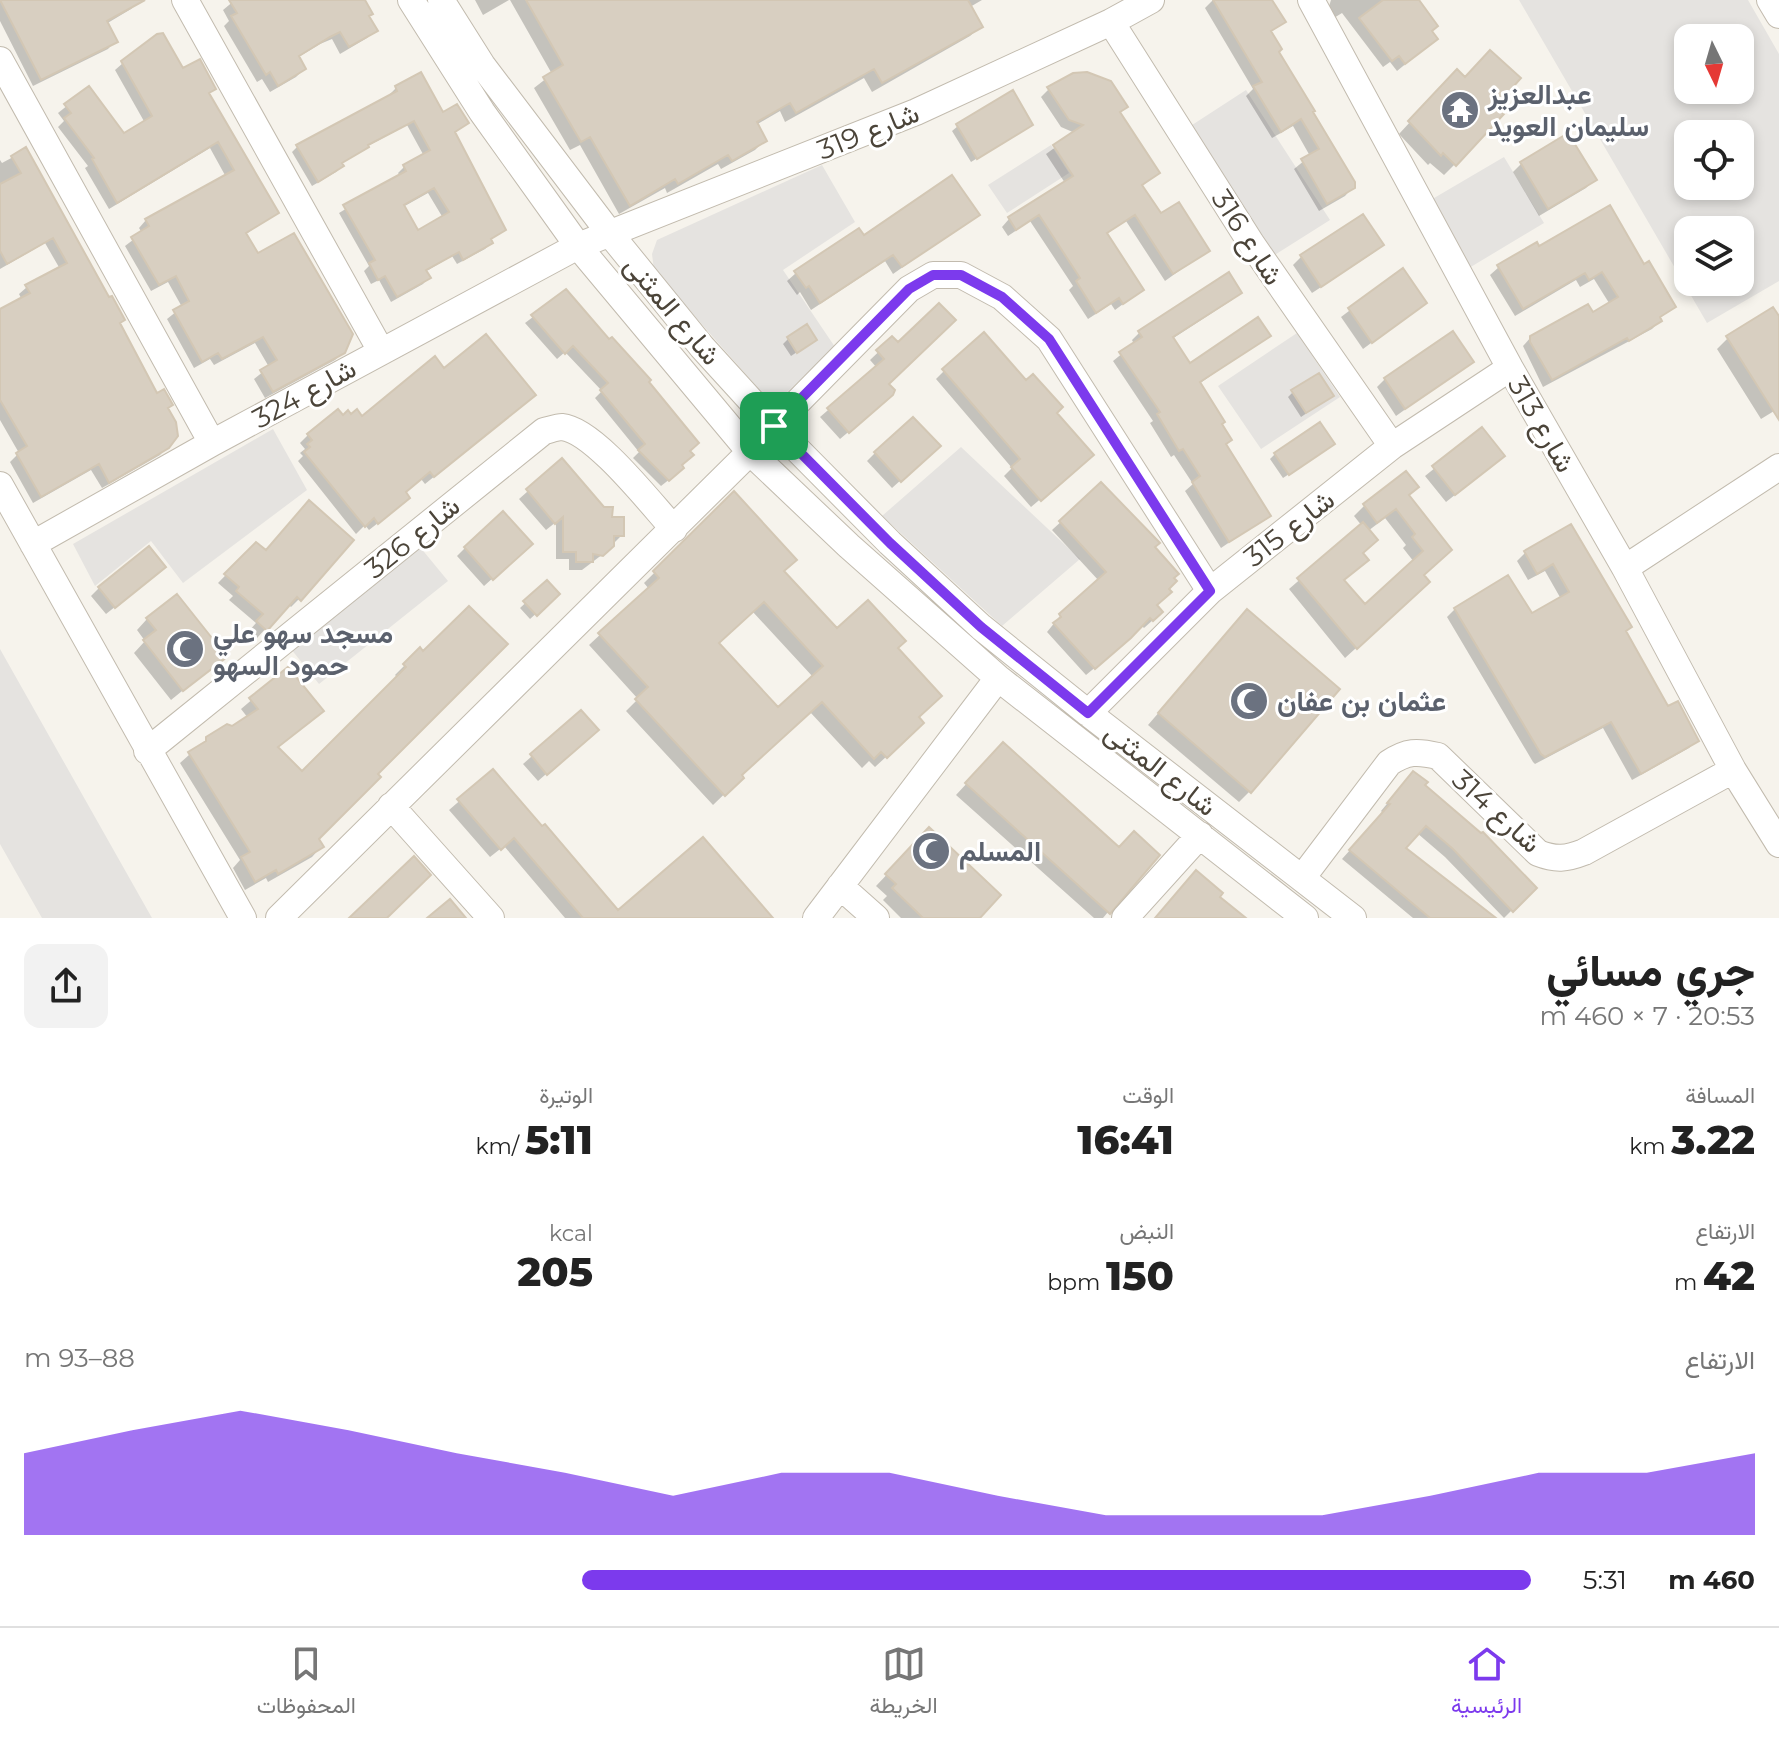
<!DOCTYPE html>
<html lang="ar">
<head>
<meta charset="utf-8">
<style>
	:root { --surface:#fff; --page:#f2f2f2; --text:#222; --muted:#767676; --line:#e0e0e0; --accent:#7c3aed }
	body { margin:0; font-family:Montserrat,Vazirmatn,sans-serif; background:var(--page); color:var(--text); direction:rtl; height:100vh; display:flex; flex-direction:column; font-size:30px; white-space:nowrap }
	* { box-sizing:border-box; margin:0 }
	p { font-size:26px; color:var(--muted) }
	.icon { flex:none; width:44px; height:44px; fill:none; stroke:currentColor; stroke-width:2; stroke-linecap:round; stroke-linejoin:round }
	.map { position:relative; height:918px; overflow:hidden; direction:ltr }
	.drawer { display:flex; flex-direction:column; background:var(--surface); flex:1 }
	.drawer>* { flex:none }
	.needle { width:52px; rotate:175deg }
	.buttons { position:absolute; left:1674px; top:24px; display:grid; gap:16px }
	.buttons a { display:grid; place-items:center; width:80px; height:80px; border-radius:16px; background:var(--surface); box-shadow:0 4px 12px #0003; font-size:40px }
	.pin { position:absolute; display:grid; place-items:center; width:68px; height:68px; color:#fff; margin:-34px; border-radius:16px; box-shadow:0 4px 12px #0006 }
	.round { display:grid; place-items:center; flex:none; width:84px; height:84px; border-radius:16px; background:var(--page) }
	.headline { display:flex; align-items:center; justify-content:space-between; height:136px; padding:0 24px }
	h1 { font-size:44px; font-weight:800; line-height:60px }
	.figures { display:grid; grid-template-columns:repeat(3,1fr); gap:12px; height:136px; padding:8px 24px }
	.figures div { display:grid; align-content:center }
	.figures b { font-size:40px; font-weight:800 }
	.figures small { font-size:22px; font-weight:400 }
	.figures p { font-size:22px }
	.chart { height:224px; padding:16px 24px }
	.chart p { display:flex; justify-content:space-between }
	.chart svg { width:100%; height:144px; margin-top:8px; fill:var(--accent); opacity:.7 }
	ul { padding:0 24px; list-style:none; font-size:26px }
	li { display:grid; grid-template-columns:128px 96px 1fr; align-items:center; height:60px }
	li i { height:20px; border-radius:10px; background:var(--accent) }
	.tabs { display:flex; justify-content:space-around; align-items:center; height:112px; border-top:2px solid var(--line); background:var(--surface); font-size:22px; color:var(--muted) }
	.tabs a { display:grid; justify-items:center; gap:4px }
	.tabs .selected { color:var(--accent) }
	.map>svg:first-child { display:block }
	.parking { fill:#e5e3e0; fill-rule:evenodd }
	.shadow { fill:#0003; fill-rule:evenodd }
	.building { fill:#d8cfc1; stroke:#d3c7b4; stroke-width:2; fill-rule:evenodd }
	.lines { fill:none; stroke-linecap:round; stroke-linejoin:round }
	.minor-casing { stroke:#c2bbae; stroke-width:28 }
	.minor { stroke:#fff; stroke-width:26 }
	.route-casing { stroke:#fff; stroke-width:16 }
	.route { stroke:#7c3aed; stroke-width:10 }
	.labels { text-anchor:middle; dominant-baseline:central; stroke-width:6; stroke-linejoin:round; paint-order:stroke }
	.worship-label { font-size:28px; font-weight:bold; fill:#5b616d; stroke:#fff; text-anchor:start }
	.street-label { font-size:28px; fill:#4b4439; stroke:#fff }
</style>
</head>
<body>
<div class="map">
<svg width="1779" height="918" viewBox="0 0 1779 918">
	<rect width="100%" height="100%" fill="#f6f3ec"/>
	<!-- parking -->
	<path class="parking" d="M1519 0H1748L1779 54V281L1707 323ZM1688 38H1740V90H1688ZM1688 134H1740V186H1688ZM1688 230H1740V282H1688Z
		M1246 90 1330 220 1273 256 1189 127Z
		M1051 145 1069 173 1007 213 988 185Z
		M1504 157 1544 223 1469 268 1429 201Z
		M822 165 855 222 783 270 835 347 785 394 764 395 654 270 652 254 657 240Z
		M1297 333 1340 397 1261 449 1218 386Z
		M273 429 307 490 183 583 151 541 95 586 73 544Z
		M961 447 1080 559 1002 626 882 516Z
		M420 547 448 581 319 684 291 649Z
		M0 649 152 918H42L0 844Z"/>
	<!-- shadow -->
	<path class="shadow" d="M0 0H138L139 2 131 9 106 24 115 41 108 49 33 86 0 21Z
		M235 0H363L375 30 367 38 340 54 332 39 320 44 297 58 304 69 296 77 270 92 262 79 257 82 224 26 229 21 223 10Z
		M475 0H509L483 15Z
		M510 0H982L970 7 981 26 970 36 872 92 864 78 785 122 780 111 756 125 765 140 755 150 721 169 718 164 667 193 665 188 619 214 580 145 570 150 534 88 552 74Z
		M1213 0H1270L1283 22 1270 33 1277 52 1353 187 1345 196 1319 211 1294 169 1310 156 1293 126 1272 138 1246 96 1253 89 1205 8Z
		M1331 0H1416L1436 39 1397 71 1390 62 1383 67 1342 13 1329 21 1326 16Z
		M123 63 182 71 214 88 208 94 276 212 245 235 257 256 343 352 335 360 265 398 254 379 269 367 255 343 214 365 210 359 194 368 167 319 182 307 168 282 151 291 125 246 142 233 139 228 146 220 226 177 210 148 109 209 85 168 88 166 58 127 64 121 58 113 88 89 124 135 145 123 115 70Z
		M1087 74 1100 77 1111 83 1126 107 1119 114 1158 173 1141 187 1160 216 1208 250 1165 281 1126 221 1106 234 1142 290 1115 310 1111 304 1088 319 1069 290 1073 286 1030 221 1008 236 1002 227 1009 219 1065 183 1046 154 1075 133 1061 127 1041 97 1049 89Z
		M1446 83 1493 106 1455 164 1444 175 1430 163 1428 165 1399 134Z
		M396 88 443 115 466 123 453 133 504 230 489 240 491 243 485 249 457 264 452 256 425 272 428 278 423 284 391 302 379 280 371 284 364 271 369 266 339 213 400 176 398 173 404 167 424 156 407 125 366 147 341 164 342 166 336 172 312 186 292 152 298 146 391 96 390 94ZM428 193 443 218 417 232 403 207Z
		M1031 125 971 162 952 131 958 126Z
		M1568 136 1594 180 1586 188 1539 216 1513 172 1521 164Z
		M26 150 157 396 166 409 168 446 160 455 102 488 91 470 33 503 10 462 19 453 0 420V309L22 300 19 294 27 287 60 269 45 243 0 269V160L2 163Z
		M977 215 893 274 885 261 811 310 800 292 797 295 787 281 796 273 863 238Z
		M1381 245 1373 253 1312 293 1293 265 1301 257Z
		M1538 249 1643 267 1674 306 1659 319 1660 321 1652 329 1543 387 1523 346 1531 337 1592 315 1609 303 1594 279 1580 287 1576 280 1515 316 1490 275 1499 267Z
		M1402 271 1425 303 1363 349 1341 317Z
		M566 292 646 382 679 465 675 475 661 486 633 458 639 452 595 398 602 391 565 352 557 359 525 323Z
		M1240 293 1232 300 1172 339 1189 366 1268 335 1199 384 1220 425 1224 445 1268 516 1221 548 1185 491 1193 484 1174 455 1171 457 1150 423 1153 421 1113 361 1134 344 1132 340 1139 333Z
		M1779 319V408L1761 419 1717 349 1728 338Z
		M788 339 809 344 791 356 783 344Z
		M892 339 883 403 840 439 820 417 877 368 870 360Z
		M1471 362 1396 416 1377 387 1385 379Z
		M444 370 525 403 425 484 421 479 404 493 400 506 369 530 365 525 356 534 298 461 303 456 300 453 305 449 300 443 308 435 342 417 362 418Z
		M944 371 1055 413 1083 463 1031 507 1004 476 1012 468 936 379Z
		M1293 392 1326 400 1301 417 1288 397Z
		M1482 430 1494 464 1446 502 1425 476Z
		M1327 449 1283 478 1270 459 1275 454Z
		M875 453 930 454 892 488 867 461Z
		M562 461 622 535 603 554 582 570H569V559H556V522L546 530 519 499Z
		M1406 474 1408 496 1450 550 1422 576 1418 592 1345 658 1289 589 1362 526 1354 516 1364 506ZM1385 518 1406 545 1403 548 1414 562 1364 607 1342 581 1368 531Z
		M1101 485 1153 547 1155 606 1153 620 1144 628 1141 625 1121 646 1086 675 1047 632 1060 616 1099 581 1052 530Z
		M734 494 782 571 837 631 895 649 917 717 911 734 875 767 869 761 862 768 810 712 740 776 741 778 713 805 626 711 638 699 589 645 649 589 644 583ZM752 611 813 677 778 710 717 643Z
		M1570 527 1624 632 1668 709 1697 740 1689 748 1632 780 1603 728 1535 764 1533 762 1447 617 1455 609 1531 616 1561 599 1545 571 1528 580 1517 561 1525 553Z
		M352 540 299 599 291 607 288 604 257 638 249 631 256 623 229 600 233 596 218 583 256 544 265 552Z
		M465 548 522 552 484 586 457 556Z
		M155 575 106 614 91 596 99 588Z
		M547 583 558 594 530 619 520 608Z
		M147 619 224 657 171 700 134 653 145 641 137 630Z
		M1236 623 1249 792 1239 802 1148 725Z
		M420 650 376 774 316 839 321 847 312 857 268 882 266 878 245 890 233 868 240 860 180 763 208 738 248 718 241 709 288 669 321 711 277 748 302 774 398 678 395 675Z
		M581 713 588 738 538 781 523 764Z
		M993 755 1118 850 1108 912 1103 918H1094L956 795Z
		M493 772 618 913 771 918H565L504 846 490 857 449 810Z
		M1406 781 1423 785 1534 888 1504 918 1445 857 1417 833 1403 849 1492 918H1413L1342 859 1383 813 1381 811Z
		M929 830 977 918H901L883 900 887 896 876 886Z"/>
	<!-- building -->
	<path class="building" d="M0 0H145L107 21 118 42 41 80Z
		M229 0H365L373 14 369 16 378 31 349 47 340 32 330 37 299 56 306 69 278 86 270 72 266 75 231 16 237 13Z
		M526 0H968L983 27 882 83 874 69 796 113 790 103 757 122 767 141 732 161 728 155 678 184 675 179 630 206 590 137 581 142 543 77 563 65Z
		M1213 0H1272L1286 22 1271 31 1282 49 1279 52 1315 111 1313 112 1355 182V188L1327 204 1301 159 1319 149 1301 119 1281 132 1253 86 1262 82Z
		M1383 0H1419L1438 26 1432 31 1438 39 1405 64 1399 56 1392 61 1359 18Z
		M163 33 183 68 200 59 216 89 209 93 279 213 246 233 258 253 294 233 353 334 345 353 273 392 260 370 277 360 263 337 222 359 218 353 202 362 173 310 189 301 176 276 159 285 131 237 149 226 145 219 234 170 218 142 117 203 92 159 94 158 64 118 71 113 64 104 89 86 124 133 152 116 121 61 157 34Z
		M1490 50 1521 78 1496 106 1504 114 1456 166 1443 153 1441 156 1408 121 1457 69 1465 77Z
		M421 72 443 112 457 104 469 123 455 132 506 230 491 239 493 243 463 260 459 252 426 270 431 278 397 297 385 276 378 280 369 263 375 260 343 205 406 171 403 165 430 150 414 121 368 145 369 147 342 163 344 166 318 182 296 145 397 91 395 86ZM434 188 449 212 418 230 404 205Z
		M1087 72 1111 81 1128 107 1120 112 1160 173 1142 185 1161 213 1179 202 1210 251 1173 274 1135 215 1107 233 1144 290 1123 304 1119 298 1096 313 1076 281 1080 278 1039 215 1016 230 1008 217 1073 176 1053 145 1083 125 1069 120 1047 87 1073 73Z
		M1013 90 1033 125 977 159 956 124Z
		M1568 133 1597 180 1548 209 1520 162Z
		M26 147 109 297 112 296 125 320 120 323 157 393 164 389 173 405 168 408 176 422 178 436 169 448 109 483 99 464 41 497 16 453 27 446 0 400V309L30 293 25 285 67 263 53 238 7 264 0 251V184L21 173 11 156Z
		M952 175 980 215 902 267 893 255 820 303 809 286 806 288 794 271 859 228 864 235Z
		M1610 205 1644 264 1649 261 1676 307 1660 317 1662 321 1629 341 1627 338 1552 380 1530 342V336L1588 304 1593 312 1618 297 1602 272 1589 280 1585 273 1523 309 1497 265 1537 242 1539 246Z
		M1363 214 1384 245 1321 287 1300 255Z
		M1403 268 1427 303 1372 343 1348 308Z
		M1229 272 1242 293 1173 337 1190 363 1258 317 1271 336 1200 382 1225 422 1222 424 1232 440 1226 444 1271 516 1229 542 1192 482 1200 476 1183 449 1179 451 1157 414 1160 412 1119 352 1142 337 1138 331Z
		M566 289 609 339 612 337 651 380 649 382 699 443 690 451 694 455 682 465 684 468 669 481 638 450 645 444 600 390 608 383 573 346 565 354 531 315Z
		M939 303 956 320 889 384 895 390 893 395 849 433 827 408 884 359 876 350 892 336 898 342Z
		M1773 307 1779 316V420L1726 336Z
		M807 324 817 340 797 353 787 337Z
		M1453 331 1474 362 1405 409 1384 378Z
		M984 332 1026 380 1033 374 1063 407 1057 413 1094 455 1041 501 1011 467 1020 459 942 369Z
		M486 334 536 395 434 477 430 472 406 492 410 498 378 524 374 518 365 527 304 452 310 447 307 444 312 440 307 434 338 409 343 415 348 410 351 414 357 409 362 416 435 356 444 368Z
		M1319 373 1334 396 1306 413 1291 390Z
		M913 417 941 446 901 482 874 452Z
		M1320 422 1335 444 1289 475 1274 453Z
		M1482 427 1505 456 1455 495 1432 466Z
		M562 458 604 507H613L612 517H624V536H614V546L603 556 593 554V562H576V552H563V517L555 524 526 489Z
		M1406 471 1419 487 1409 495 1452 550 1424 575 1430 582 1357 649 1297 578 1363 522 1378 540 1363 553 1369 560 1344 580 1365 604 1423 551 1412 537 1415 534 1396 509 1377 523 1363 504Z
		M1101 482 1160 543 1155 547 1179 574 1174 578 1177 581 1169 589 1172 592 1157 605 1163 612 1153 621 1150 618 1131 638 1095 669 1053 623 1061 617 1059 614 1106 572 1059 521Z
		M734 491 797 560 784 571 837 628 868 600 906 641 898 648 942 696 919 717 924 723 887 758 881 752 874 759 822 702 742 775 744 778 725 796 635 699 648 687 598 633 659 578 653 571ZM764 602 823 666 778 707 719 643Z
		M309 500 354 540 301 601 297 597 267 631 256 621 263 614 236 591 239 587 224 574 256 542 266 550Z
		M503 511 533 544 493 580 464 547Z
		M1571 524 1632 627 1626 631 1668 706 1678 701 1699 741 1641 774 1611 722 1545 757 1541 754 1454 608 1508 575 1532 613 1569 592 1553 564 1537 574 1524 551Z
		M149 546 166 567 115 608 98 587Z
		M547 580 560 594 537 616 523 601Z
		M177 594 227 657 183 691 143 640 156 630 146 618Z
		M469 606 508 644 378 774 381 777 319 839 324 847 278 874 276 870 255 882 241 857 250 852 188 752 206 741V737L227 724 232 726 258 709 249 698 288 667 324 711 278 747 302 771 406 667 403 664 420 647 423 651Z
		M1247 609 1340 689 1251 793 1158 713Z
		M581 710 599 730 547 775 530 754Z
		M1003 742 1119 847 1134 831 1160 855 1110 914 965 783Z
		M493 769 542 826 545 824 618 910 703 837 773 918H583L514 838 501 850 457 799Z
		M1413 771 1428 782 1425 785 1481 833 1483 832 1537 888 1513 912 1453 849 1426 826 1406 848 1496 918H1430L1349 850 1390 804 1387 803Z
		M929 827 1001 895 980 918H923L892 888 896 884 885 874Z
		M414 856 431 875 387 918H349Z
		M1196 870 1223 893 1220 897 1246 918H1155Z
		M450 899 466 918H427Z"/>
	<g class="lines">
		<!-- minor casing -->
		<g class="minor-casing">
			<path id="minor" d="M185 0 381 351
				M411 0 482 112 578 246 750 452 849 546 998 678 1305 918
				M441 0 482 65 611 235 702 347 774 426 890 543 981 627 1088 713 1353 918
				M1311 0 1510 368 1625 568 1733 770 1779 844
				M1770 0 1779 15
				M1111 22 1251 243 1392 446
				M0 60 212 443
				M774 426 909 289 933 275H961L1002 297 1049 339 1210 591
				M0 485 243 918
				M33 544 212 443 578 246 916 112 1111 22 1151 0
				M1625 568 1779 467
				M1088 713 1210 591 1392 446 1510 368
				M147 751 544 431C549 430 557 427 562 427 594 430 651 504 674 529
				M391 806 491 918
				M1302 878 1389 763C1407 751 1417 751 1438 756L1538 853C1556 860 1566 859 1584 852L1733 770
				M840 886 876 918
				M279 918 750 452
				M816 918 998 678
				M1125 918 1200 835"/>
		</g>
		<!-- minor -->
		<use href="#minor" class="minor"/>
	</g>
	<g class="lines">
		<!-- route casing -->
		<g class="route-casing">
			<path id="route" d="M933 275H961L1002 297 1049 339 1210 591 1088 713 981 627 890 543 774 426 909 289Z"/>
		</g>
		<!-- route -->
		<use href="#route" class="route"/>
	</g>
	<!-- icons -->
	<defs>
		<g id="temple-disc" transform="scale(2)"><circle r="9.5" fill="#6b7280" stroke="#fff"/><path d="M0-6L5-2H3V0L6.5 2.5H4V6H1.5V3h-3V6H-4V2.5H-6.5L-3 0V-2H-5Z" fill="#fff"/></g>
		<g id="mosque-disc" transform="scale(2)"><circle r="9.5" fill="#6b7280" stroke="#fff"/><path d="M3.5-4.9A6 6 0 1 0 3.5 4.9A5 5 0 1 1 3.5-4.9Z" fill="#fff"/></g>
	</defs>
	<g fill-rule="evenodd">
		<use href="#temple-disc" x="1460" y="110"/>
		<use href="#mosque-disc" x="185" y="649"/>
		<use href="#mosque-disc" x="1249" y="701"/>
		<use href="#mosque-disc" x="931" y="851"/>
	</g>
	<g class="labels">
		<!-- worship labels -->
		<g class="worship-label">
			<text x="1488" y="94">عبدالعزيز<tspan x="1488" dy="32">سليمان العويد</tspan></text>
			<text x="213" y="633">مسجد سهو علي<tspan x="213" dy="32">حمود السهو</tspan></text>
			<text x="1277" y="701">عثمان بن عفان</text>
			<text x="959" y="851">المسلم</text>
		</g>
		<!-- street labels -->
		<g class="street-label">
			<text transform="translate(868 131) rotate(-22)">شارع 319</text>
			<text transform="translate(1248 237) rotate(57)">شارع 316</text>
			<text transform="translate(673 310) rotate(50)">شارع المثنى</text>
			<text transform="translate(304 393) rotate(-29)">شارع 324</text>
			<text transform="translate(1542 424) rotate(60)">شارع 313</text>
			<text transform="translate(1289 528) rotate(-38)">شارع 315</text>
			<text transform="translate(412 537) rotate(-39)">شارع 326</text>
			<text transform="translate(1161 769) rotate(38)">شارع المثنى</text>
			<text transform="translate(1497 811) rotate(42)">شارع 314</text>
		</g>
	</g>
</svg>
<div class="buttons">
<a><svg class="needle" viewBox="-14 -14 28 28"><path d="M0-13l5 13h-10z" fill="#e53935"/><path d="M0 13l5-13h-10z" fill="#767676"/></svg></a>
<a><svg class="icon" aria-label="locate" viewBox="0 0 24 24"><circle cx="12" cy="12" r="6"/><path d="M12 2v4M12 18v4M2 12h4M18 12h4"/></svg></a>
<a><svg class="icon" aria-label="layers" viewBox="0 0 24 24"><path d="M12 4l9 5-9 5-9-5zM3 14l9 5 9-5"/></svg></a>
</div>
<div class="pin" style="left:774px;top:426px;background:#1e9e55"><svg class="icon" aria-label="arrive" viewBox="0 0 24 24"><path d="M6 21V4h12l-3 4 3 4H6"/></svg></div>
</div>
<section class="drawer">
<div class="headline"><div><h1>جري مسائي</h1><p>20:53 · 7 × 460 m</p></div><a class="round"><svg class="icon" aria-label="share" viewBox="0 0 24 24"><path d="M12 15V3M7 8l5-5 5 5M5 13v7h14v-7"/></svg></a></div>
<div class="figures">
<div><p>المسافة</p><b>3.22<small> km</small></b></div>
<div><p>الوقت</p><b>16:41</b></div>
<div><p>الوتيرة</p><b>5:11<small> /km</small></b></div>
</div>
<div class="figures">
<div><p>الارتفاع</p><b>42<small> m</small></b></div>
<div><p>النبض</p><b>150<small> bpm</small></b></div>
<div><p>kcal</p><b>205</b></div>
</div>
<div class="chart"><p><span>الارتفاع</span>88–93 m</p>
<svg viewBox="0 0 160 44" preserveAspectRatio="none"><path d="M0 44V19L10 12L20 6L30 12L40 19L50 25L60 32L70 25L80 25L90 32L100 38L110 38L120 38L130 32L140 25L150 25L160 19V44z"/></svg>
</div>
<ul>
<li><b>460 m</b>5:31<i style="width:63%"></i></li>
</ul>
</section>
<nav class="tabs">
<a class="selected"><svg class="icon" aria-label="home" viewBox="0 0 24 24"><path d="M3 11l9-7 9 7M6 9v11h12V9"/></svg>الرئيسية</a>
<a><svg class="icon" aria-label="map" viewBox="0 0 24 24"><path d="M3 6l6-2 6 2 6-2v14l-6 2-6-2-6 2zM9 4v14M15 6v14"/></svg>الخريطة</a>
<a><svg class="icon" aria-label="saved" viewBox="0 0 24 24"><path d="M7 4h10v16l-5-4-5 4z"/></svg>المحفوظات</a>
</nav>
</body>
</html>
